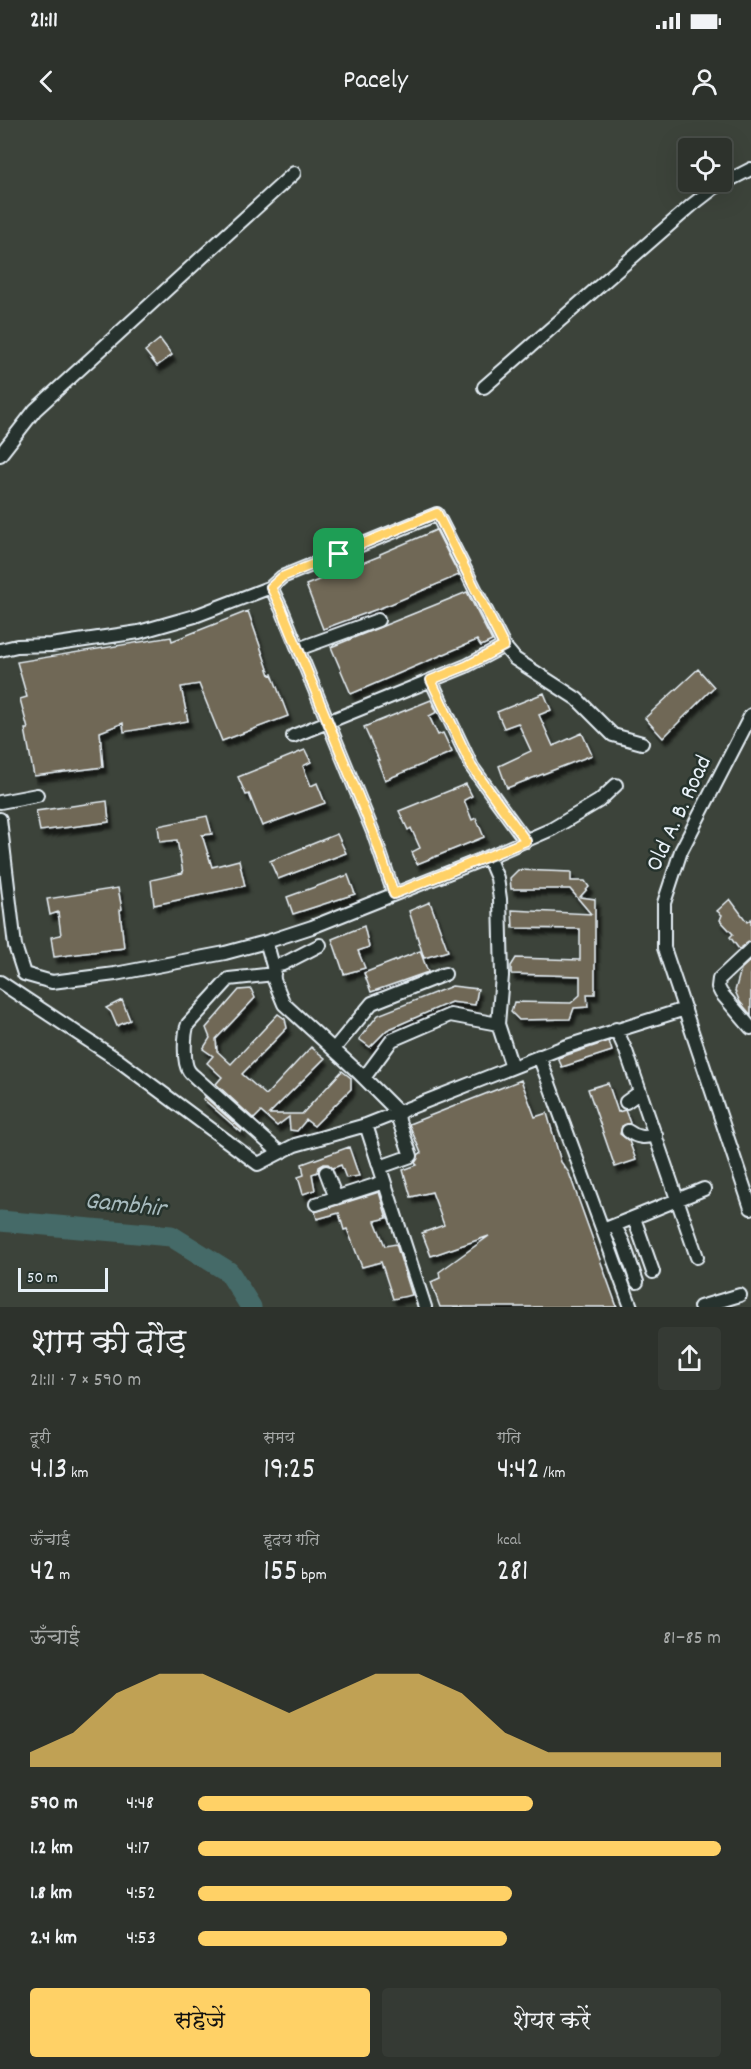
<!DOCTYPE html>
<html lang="hi">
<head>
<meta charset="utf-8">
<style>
	:root { --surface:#2d322c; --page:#353a34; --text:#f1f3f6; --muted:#a7aaa9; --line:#484d48; --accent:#ffd166 }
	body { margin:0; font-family:Dekko,"Playpen Sans Deva",sans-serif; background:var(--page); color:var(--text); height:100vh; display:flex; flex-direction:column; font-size:22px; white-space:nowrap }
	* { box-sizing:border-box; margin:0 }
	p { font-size:20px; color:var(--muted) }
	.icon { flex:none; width:33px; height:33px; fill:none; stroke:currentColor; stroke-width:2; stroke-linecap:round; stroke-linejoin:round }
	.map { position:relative; height:1187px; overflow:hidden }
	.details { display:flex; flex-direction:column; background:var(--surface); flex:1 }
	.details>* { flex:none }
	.tools { position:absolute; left:678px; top:18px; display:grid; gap:12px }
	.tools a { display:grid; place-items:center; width:54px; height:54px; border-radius:6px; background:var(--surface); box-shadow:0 6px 24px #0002,0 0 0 2px var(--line); font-size:30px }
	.scale { position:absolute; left:18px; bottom:15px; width:90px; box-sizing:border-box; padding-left:6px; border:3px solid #e8f1f8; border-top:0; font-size:16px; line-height:21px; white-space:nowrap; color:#e8f1f8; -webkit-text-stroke:4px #26332d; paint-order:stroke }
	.pin { position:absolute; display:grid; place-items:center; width:51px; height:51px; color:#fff; margin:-26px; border-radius:12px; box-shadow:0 3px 9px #0006 }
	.round { display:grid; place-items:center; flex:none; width:63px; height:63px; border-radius:6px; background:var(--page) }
	.headline { display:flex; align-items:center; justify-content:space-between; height:102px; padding:0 30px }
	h1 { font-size:33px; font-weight:600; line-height:45px }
	.metrics { display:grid; grid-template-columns:repeat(3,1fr); gap:9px; height:102px; padding:6px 30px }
	.metrics div { display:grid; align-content:center }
	.metrics b { font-size:30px; font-weight:600 }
	.metrics small { font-size:16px; font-weight:400 }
	.metrics p { font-size:16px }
	.chart { height:168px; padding:12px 30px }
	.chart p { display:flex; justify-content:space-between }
	.chart svg { width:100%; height:108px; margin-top:6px; fill:var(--accent); opacity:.7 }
	.cta { display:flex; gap:12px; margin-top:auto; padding:12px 30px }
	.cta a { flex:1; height:69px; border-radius:6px; background:var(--accent); color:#111; font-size:24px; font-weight:600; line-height:69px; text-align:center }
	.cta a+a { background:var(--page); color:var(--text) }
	ul { padding:0 30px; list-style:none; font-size:20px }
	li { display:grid; grid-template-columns:96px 72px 1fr; align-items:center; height:45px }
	li i { height:15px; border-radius:8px; background:var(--accent) }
	.status { display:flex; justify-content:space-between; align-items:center; height:42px; padding:0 30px; background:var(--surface); direction:ltr }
	.status svg { height:16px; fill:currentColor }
	header { display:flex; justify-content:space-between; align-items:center; height:78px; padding:0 30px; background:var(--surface); font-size:27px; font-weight:600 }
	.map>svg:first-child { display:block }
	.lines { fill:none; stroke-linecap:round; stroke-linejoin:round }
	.river { stroke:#456a68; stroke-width:21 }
	.building { fill:#6f6857; stroke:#e8f1f8; stroke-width:1.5; filter:url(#shadow) }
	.minor-casing { stroke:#e8f1f8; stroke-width:16 }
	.minor { stroke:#26332d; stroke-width:12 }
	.route-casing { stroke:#fff; stroke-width:12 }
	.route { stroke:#ffd166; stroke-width:8 }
	.labels { text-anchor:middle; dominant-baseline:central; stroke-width:5; stroke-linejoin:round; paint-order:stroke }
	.street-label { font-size:24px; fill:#e8f1f8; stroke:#26332d }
	.water-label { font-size:26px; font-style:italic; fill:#a7bbbe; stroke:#26332d }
</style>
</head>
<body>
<div class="status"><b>21:11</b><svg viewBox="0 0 49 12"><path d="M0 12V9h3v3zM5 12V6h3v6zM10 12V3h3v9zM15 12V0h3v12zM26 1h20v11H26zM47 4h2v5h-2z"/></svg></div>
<header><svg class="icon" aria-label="back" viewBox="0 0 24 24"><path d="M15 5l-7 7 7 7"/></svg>Pacely<svg class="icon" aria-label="person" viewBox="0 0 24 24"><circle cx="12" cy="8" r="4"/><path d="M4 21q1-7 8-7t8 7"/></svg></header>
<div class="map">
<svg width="751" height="1187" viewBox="0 0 751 1187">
	<defs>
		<filter id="shadow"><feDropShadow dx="3.5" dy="6" stdDeviation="1.5" flood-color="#0009"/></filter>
	</defs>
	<rect width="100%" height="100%" fill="#3c433a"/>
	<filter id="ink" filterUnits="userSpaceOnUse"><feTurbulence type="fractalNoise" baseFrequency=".0167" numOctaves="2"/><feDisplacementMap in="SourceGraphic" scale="12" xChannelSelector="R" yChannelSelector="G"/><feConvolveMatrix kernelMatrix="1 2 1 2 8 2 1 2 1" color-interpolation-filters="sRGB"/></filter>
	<g filter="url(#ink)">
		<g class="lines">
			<!-- river -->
			<path class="river" d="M0 1101 171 1116 229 1152 251 1187"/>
		</g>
		<!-- building -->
		<path class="building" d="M160 219 172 235 157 246 145 231Z
			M436 410 459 455 391 484 323 509 306 465 380 436V434Z
			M467 472 492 521 481 526 477 520 351 574 331 527Z
			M248 491 270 555 272 554 288 596 222 621 199 564 181 567 188 601 124 612 123 603 100 612 103 647 34 656 25 609H28L20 579 27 577 17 542 171 517 172 521Z
			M698 549 714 567 663 618 645 598Z
			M544 573 551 590 539 595 553 626 582 613 592 635 507 668 499 646 531 631 518 603 504 608 497 592Z
			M431 580 437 592 429 596 438 615 443 613 452 632 385 660 377 640H379L364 607Z
			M305 630 311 642 303 646 311 666 317 663 325 683 262 706 249 674 246 675 238 657Z
			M466 664 472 676 464 680 472 700 476 698 484 717 417 744 412 732 420 728 411 708 408 710 399 691Z
			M107 681 109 702 40 711 36 691Z
			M207 696 212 714 202 715 212 747 239 740 245 766 154 785 151 760 183 753 177 720 160 722 158 706Z
			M337 714 346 733 278 759 270 741Z
			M518 750 571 752V761H585L589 767 580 777 595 779V874H587L588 887 574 888 570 899 519 900 511 892 514 882 571 883 580 875V856L511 854V846L516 838 580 840V809L513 808 512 790 591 794 570 769H511L510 758Z
			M348 755 355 774 293 794 287 777Z
			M118 768 122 789 120 790 124 828 54 837 51 817 61 815 58 792 50 795 47 779Z
			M730 779 747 802 751 799V821L739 829 730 817 733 814 720 800 722 795 717 791Z
			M430 782 448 831 424 838 409 791Z
			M364 806 369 827 358 831 365 848 344 854 332 819Z
			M420 831 428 852 371 872 364 853Z
			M751 840V895L740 882 735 871 741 849Z
			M452 866 478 869 475 885 451 882 387 910 370 927 359 919 378 895Z
			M251 869 255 878 216 919 217 931 231 944 278 894 285 899 287 908 242 954 266 975 311 927 325 938 269 994H302L342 951 351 958V969L314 1006 306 1000 297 1011 290 1010 289 997 277 1006 261 992 254 999 216 964 222 957 207 943 213 936 203 929 210 918 206 908 239 870Z
			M122 880 130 900 117 906 111 892 106 888Z
			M609 921 612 931 562 947 558 938Z
			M521 960 535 997 547 993 561 1042 569 1053 617 1187H440L431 1162 440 1158 439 1152 489 1116 431 1136 422 1113 444 1105 432 1072 411 1077 403 1050 417 1045 415 1043 419 1034 421 1033 409 1004Z
			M608 963 618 992 625 990 630 1003 622 1006 620 1014 629 1021 636 1040 615 1047 588 969Z
			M205 977 242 1010 241 1012 203 979Z
			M349 1027 359 1056 346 1058 341 1045 333 1048 328 1044H324L319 1047 318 1052 312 1054 315 1070 303 1074 298 1057 304 1055 302 1044Z
			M379 1072 387 1098 375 1101 385 1126 396 1124 412 1175 393 1179 381 1142 362 1147 347 1109 344 1110 339 1093 317 1099 315 1092Z"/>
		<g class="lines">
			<!-- minor casing -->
			<g class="minor-casing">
				<path id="minor" d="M484 267 692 85 714 68 751 49
					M0 335 35 290 294 53
					M271 467 283 492 373 712 394 774
					M298 529 378 500
					M0 530 17 526 51 525 139 512 195 496 271 467 282 457 437 394 504 526 515 539 577 579 613 615 642 623
					M431 560 472 647 526 721
					M751 595 681 731 664 783V828L751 1088
					M293 616 466 546 504 526
					M0 682 37 675
					M0 699 15 826 24 854 52 862 115 854 225 833 266 822 312 807 488 737 552 709 599 681 616 665
					M488 737 497 758 500 779 502 856 498 904 512 947
					M268 828 273 846 274 860 284 884 357 951 398 992 399 1001 411 1036 380 1047
					M751 829 719 859 718 867 721 873 751 908
					M273 846 283 844 320 825
					M274 854 229 859 188 904C184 913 183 943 189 951 191 954 194 956 196 958L279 1032
					M0 862 118 940 258 1044 295 1025 366 1005 564 927 685 889
					M616 909 626 931 697 1137
					M334 929 372 883 445 854
					M539 936 631 1187
					M364 958 392 920 450 895 498 904
					M626 982 640 972
					M366 1005 425 1187
					M628 1011C637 1018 645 1018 656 1015
					M326 1052 336 1078
					M316 1084 384 1062
					M634 1098 653 1152
					M615 1106 623 1122 637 1162
					M603 1110 704 1069
					M700 1187 740 1175"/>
			</g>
			<!-- minor -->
			<use href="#minor" class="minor"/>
		</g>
	</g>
	<g class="lines" filter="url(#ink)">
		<!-- route casing -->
		<g class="route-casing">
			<path id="route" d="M437 393 504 526 466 546 431 560 472 647 526 721 394 774 373 712 283 492 271 467 282 457Z"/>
		</g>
		<!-- route -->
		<use href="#route" class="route"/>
	</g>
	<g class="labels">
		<!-- street labels -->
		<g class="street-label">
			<text transform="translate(680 694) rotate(-65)">Old A. B. Road</text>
		</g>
		<!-- water labels -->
		<g class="water-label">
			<text transform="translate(125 1086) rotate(6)">Gambhir</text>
		</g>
	</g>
</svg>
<div class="tools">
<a><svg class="icon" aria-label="locate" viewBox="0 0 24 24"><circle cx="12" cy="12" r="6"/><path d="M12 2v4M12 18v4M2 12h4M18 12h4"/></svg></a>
</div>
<div class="scale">50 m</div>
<div class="pin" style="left:339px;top:434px;background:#1e9e55"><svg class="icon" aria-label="arrive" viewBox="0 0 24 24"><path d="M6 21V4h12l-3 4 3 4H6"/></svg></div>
</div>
<section class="details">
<div class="headline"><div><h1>शाम की दौड़</h1><p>21:11 · 7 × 590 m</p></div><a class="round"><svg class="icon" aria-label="share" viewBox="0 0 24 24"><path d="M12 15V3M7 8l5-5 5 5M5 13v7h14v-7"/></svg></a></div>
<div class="metrics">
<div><p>दूरी</p><b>4.13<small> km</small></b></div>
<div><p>समय</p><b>19:25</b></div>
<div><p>गति</p><b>4:42<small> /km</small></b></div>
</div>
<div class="metrics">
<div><p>ऊँचाई</p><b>42<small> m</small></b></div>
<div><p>हृदय गति</p><b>155<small> bpm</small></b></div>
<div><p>kcal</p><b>281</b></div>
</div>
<div class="chart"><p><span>ऊँचाई</span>81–85 m</p>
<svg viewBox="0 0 160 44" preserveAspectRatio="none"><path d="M0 44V38L10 30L20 14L30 6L40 6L50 14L60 22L70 14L80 6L90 6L100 14L110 30L120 38L130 38L140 38L150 38L160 38V44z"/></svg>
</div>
<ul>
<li><b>590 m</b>4:48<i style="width:64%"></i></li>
<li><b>1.2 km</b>4:17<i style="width:100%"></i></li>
<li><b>1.8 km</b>4:52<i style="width:60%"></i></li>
<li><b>2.4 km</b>4:53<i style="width:59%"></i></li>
</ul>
<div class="cta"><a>सहेजें</a><a>शेयर करें</a></div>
</section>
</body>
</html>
